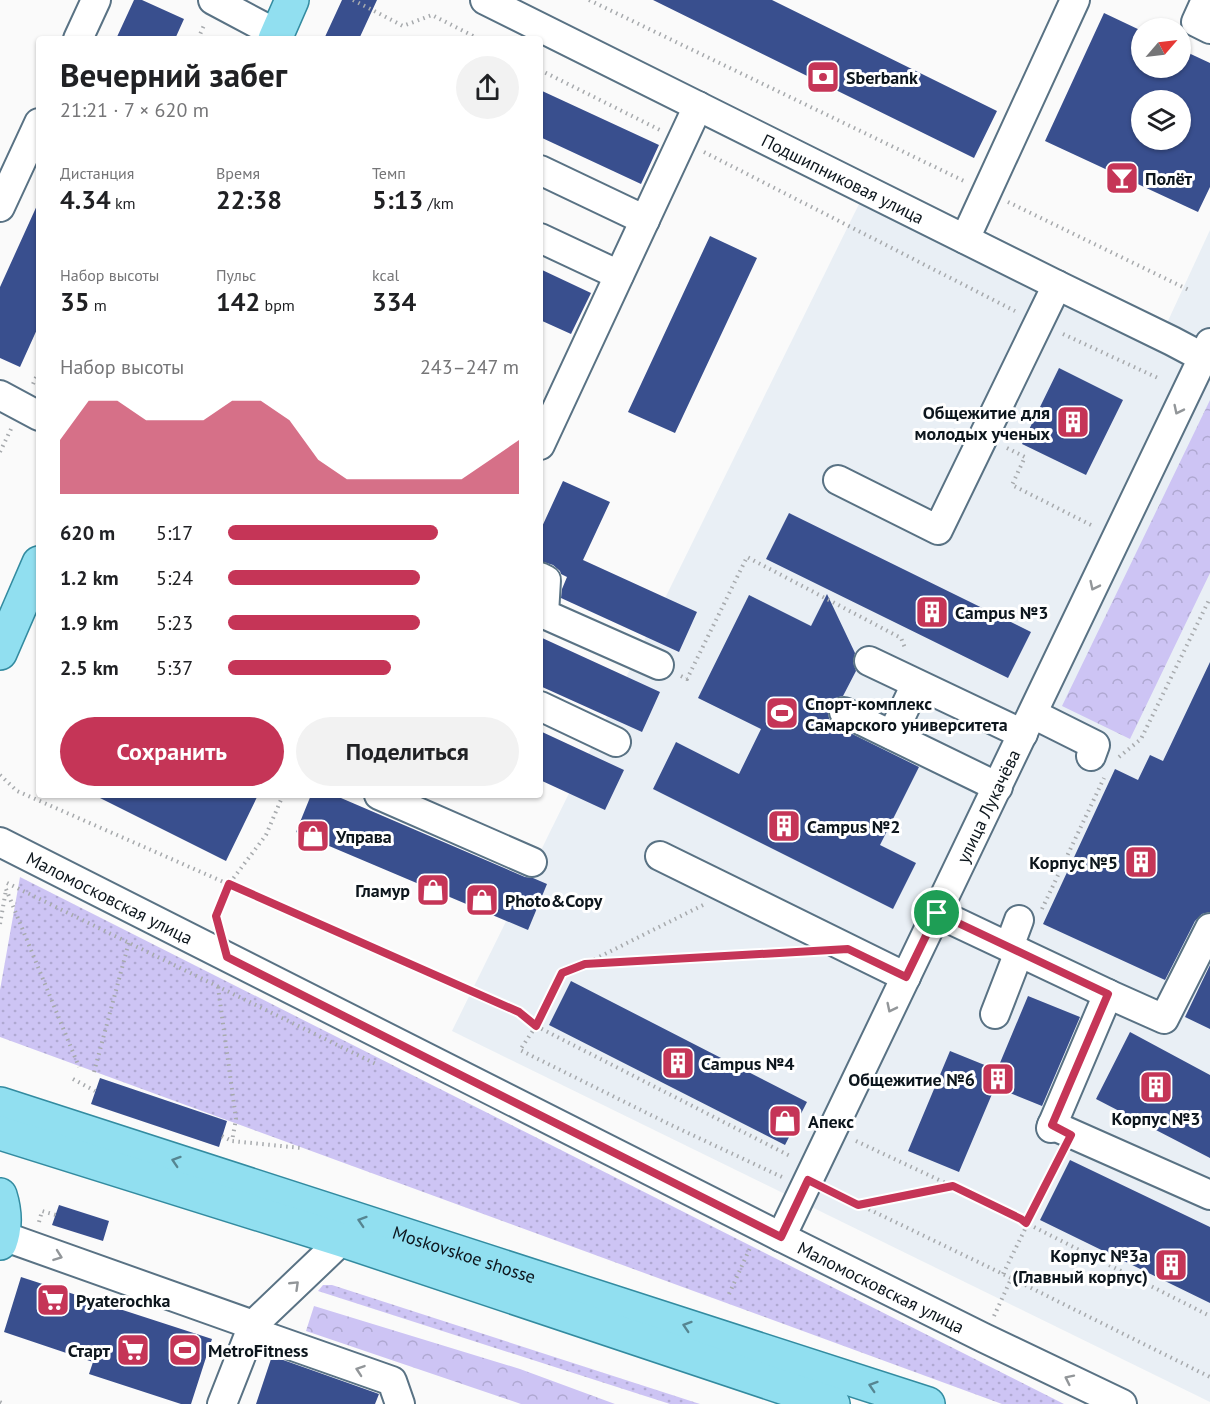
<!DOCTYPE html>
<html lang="ru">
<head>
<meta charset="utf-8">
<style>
	:root { --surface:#fff; --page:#f2f2f2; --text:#202124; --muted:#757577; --accent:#c53557 }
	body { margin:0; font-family:"PT Sans",sans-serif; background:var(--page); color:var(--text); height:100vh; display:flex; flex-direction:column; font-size:22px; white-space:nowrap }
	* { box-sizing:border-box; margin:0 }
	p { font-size:20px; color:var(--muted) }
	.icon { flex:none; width:33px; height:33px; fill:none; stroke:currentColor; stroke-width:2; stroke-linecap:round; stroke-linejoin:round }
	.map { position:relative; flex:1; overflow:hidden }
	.drawer { position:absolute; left:36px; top:36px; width:507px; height:762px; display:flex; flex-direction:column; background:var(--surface); border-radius:6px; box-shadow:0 2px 4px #0004 }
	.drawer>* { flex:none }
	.needle { width:39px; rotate:62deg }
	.controls { position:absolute; left:1131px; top:18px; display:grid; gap:12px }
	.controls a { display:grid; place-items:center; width:60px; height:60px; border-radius:50%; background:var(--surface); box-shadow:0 2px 4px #0004; font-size:30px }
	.pin { position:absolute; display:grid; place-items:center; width:51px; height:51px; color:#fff; margin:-26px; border:3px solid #fff; border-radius:50%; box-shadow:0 2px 6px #0007 }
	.round { display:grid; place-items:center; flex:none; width:63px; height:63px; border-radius:32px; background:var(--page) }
	.headline { display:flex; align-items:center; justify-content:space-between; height:102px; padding:0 24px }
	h1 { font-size:33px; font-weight:700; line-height:45px }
	.stats { display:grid; grid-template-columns:repeat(3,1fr); gap:9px; height:102px; padding:6px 24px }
	.stats div { display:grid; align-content:center }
	.stats b { font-size:26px; font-weight:700 }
	.stats small { font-size:16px; font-weight:400 }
	.stats p { font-size:16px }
	.chart { height:168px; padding:12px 24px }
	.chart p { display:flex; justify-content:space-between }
	.chart svg { width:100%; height:108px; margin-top:6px; fill:var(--accent); opacity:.7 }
	.cta { display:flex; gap:12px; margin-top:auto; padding:12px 24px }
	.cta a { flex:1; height:69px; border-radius:36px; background:var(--accent); color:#fff; font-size:24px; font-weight:700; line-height:69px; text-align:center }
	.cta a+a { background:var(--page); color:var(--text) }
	ul { padding:0 24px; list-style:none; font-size:20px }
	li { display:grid; grid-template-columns:96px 72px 1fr; align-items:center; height:45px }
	li i { height:15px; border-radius:8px; background:var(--accent) }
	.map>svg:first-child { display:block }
	.built { fill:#e9eff5 }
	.grass { fill:url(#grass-dots) }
	.forest { fill:url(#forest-crowns) }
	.building { fill:#394f8e; fill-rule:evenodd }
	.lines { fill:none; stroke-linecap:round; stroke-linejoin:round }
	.minor-casing { stroke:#597284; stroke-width:32 }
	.major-casing { stroke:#338ba0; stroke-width:36 }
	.path { stroke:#a7aaad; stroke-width:4; stroke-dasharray:1.5 4.5; stroke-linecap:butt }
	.minor { stroke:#fff; stroke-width:28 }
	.major { stroke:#91dff0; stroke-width:33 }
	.oneway { stroke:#929699 }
	.oneway2 { stroke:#568591 }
	.route-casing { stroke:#fff; stroke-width:12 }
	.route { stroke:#c53557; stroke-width:8 }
	.labels { text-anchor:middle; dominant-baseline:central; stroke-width:6; stroke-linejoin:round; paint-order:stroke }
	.poi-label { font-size:18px; font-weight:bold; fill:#0d161d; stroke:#fff; text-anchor:start }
	.street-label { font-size:18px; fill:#0d161d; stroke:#fff }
</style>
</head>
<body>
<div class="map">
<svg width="1210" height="1404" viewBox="0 0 1210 1404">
	<defs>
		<pattern id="grass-dots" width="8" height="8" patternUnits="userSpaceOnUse" patternTransform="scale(1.5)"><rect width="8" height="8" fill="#cdc4f4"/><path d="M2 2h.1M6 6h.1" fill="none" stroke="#afa8d1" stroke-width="1.8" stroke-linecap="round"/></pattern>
		<pattern id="forest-crowns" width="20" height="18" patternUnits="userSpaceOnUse" patternTransform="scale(1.5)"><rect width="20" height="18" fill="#cdc4f4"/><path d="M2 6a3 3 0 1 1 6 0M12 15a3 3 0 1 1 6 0" fill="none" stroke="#afa8d1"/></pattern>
	</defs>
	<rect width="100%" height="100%" fill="#fafafa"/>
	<!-- built -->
	<path class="built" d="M860 202 1155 349 1210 230V1402L452 1031Z"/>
	<!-- grass -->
	<path class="grass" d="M20 877 1064 1404H1002L0 1037V990Z
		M323 1285H332L700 1404H670L318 1291Z"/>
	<!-- forest -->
	<path class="forest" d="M1210 400V573L1130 739 1062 706Z
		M314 1306 520 1369 615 1404H521L306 1331Z"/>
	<!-- building -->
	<path class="building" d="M134 0H142L184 19 175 39H116Z
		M342 0H377L359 39H324Z
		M653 0H772L997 111 974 158Z
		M1104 13 1142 31V68H1180V49L1210 63V187L1198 212 1045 141ZM1142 100H1180V140H1142Z
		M540 90 659 145 641 184 540 137Z
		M39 201V325L20 367 0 358V287Z
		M710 236 757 258 675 433 628 412Z
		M540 269 591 293 571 334 540 320Z
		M1059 368 1123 400 1086 475 1022 444Z
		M563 481 610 502 583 560 697 612 679 652 561 598 562 589 567 577 561 574 560 571 553 565 540 561V531Z
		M789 513 1031 632 1008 678 766 559Z
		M827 594 855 653 853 662 856 671 843 696 835 698 829 704 828 713 830 723 919 767 880 845 916 863 893 909 653 789 676 742 739 774 761 729 698 698 749 595 811 626Z
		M540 637 660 692 642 732 540 686Z
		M1210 662V912L1202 914 1195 921 1165 980 1043 924 1115 769 1138 780 1150 755 1163 761Z
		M540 731 624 770 605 810 540 780Z
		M94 795H258L226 861Z
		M311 795H334L525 877 533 878 547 884 528 930 296 832Z
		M1210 965V1029L1185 1017Z
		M571 981 807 1102 785 1145 549 1025Z
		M1028 996 1080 1017 1042 1106 995 1087 959 1172 908 1151 950 1051 997 1070Z
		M1130 1032 1210 1075V1158L1096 1099Z
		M100 1078 227 1121 219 1147 91 1104Z
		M1070 1160 1210 1227V1303L1040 1220Z
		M59 1205 109 1221 103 1241 52 1225Z
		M21 1277 212 1339 191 1404H181L89 1374 93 1362 4 1332Z
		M272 1356 379 1394 375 1404H256Z"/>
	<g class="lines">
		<!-- minor casing -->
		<g class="minor-casing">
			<g id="minor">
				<path d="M213 0 277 34"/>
				<path id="s1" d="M485 0 1057 285 1172 341 1204 358"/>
				<path d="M1206 0 1196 22 1210 29"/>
				<path d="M78 39 96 0"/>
				<path d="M540 170 645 220"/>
				<path d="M0 207 39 123"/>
				<path d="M540 238 619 275"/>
				<path d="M965 239 1075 0"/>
				<path d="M0 395 39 416"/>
				<path d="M540 445 698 106"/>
				<path d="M838 480 938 530 1057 285"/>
				<path d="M540 577 546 580 544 614 659 665"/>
				<path d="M869 661 1023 734"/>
				<path d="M540 706 616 742"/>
				<path d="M844 712 998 787"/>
				<path d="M1033 714 1095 745 1091 756"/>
				<path d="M892 735 916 684"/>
				<path d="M379 795 532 862"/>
				<path id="s2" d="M0 842 781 1237 984 1338 1122 1404"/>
				<path d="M660 856 906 977"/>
				<path d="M937 913 1108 994 1164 1019 1210 928"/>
				<path d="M1009 947 1019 920"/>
				<path d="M995 1014 1019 952"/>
				<path d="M1052 1125 1210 1195"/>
				<path d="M1051 1128 1108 994"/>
				<path d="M3 1236 253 1325"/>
				<path id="s3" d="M781 1237 1210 343"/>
				<path d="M250 1331 392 1381 400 1404"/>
				<path d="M222 1404 253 1325 342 1240"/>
			</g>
		</g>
		<!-- major casing -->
		<g class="major-casing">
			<g id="major">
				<path d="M275 39 292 0"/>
				<path d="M0 653 39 563"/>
				<path id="s4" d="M0 1104 928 1404"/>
				<path d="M0 1133 342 1240 833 1404"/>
				<path d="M0 1195C5 1211 6 1227 0 1243"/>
			</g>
		</g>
		<!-- path -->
		<path class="path" d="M353 0 403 26 432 15 479 39
			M589 0 964 181
			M198 39 205 23
			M540 70 660 130
			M704 152 1015 311
			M1008 202 1191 291
			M1063 334 1160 379
			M33 384 39 371
			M1007 448 1025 457 1012 485 1091 525
			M0 452 11 429
			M681 676 687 679 747 557 901 638 905 648
			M1119 757 1141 739 1210 598
			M0 775 17 791 519 1012 536 1026 792 1157
			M7 883 378 1065
			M6 889 79 1067
			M703 905 585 964 562 973 536 1026 520 1050 671 1125 782 1177
			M1042 909 1104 778
			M217 922 216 916 229 884 266 835 283 795
			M0 924 6 890
			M589 964 794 952
			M218 987 236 1119 232 1141 301 1148
			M94 1072 129 942
			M73 1079 95 1091
			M222 1136 232 1141
			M856 1141 1018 1217 1026 1223 1210 1316
			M831 1191 1003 1274 1210 1377
			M859 1205 951 1187
			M39 1222 42 1211 56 1215
			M1003 1274 1061 1156
			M729 1294 750 1248
			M994 1316 1011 1279
			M0 1402 4 1404"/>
		<!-- minor -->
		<use href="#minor" class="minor"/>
		<!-- major -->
		<use href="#major" class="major"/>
	</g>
	<!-- one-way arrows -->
	<defs><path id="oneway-chevron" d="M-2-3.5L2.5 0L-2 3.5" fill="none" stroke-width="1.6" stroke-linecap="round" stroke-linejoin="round" transform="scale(1.5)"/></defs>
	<g class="oneway">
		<use href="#oneway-chevron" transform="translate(1178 410) rotate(116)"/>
		<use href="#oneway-chevron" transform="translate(1094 586) rotate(116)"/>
		<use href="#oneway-chevron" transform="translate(891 1008) rotate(116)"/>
		<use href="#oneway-chevron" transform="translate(58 1256) rotate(20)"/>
		<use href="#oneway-chevron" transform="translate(295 1285) rotate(-44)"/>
		<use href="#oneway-chevron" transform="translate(360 1370) rotate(-161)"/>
		<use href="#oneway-chevron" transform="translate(1069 1379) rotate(-154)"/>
	</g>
	<g class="oneway2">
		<use href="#oneway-chevron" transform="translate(176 1161) rotate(-162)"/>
		<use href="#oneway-chevron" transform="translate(362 1221) rotate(-162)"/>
		<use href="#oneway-chevron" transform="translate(687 1326) rotate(-162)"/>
		<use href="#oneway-chevron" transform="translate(873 1386) rotate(-162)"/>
	</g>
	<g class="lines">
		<!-- route casing -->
		<g class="route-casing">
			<path id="route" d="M229 884 519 1012 536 1026 562 973 585 964 848 949 906 977 937 913 1108 994 1052 1125 1071 1135 1026 1223 1021 1219 953 1186 858 1205 808 1180 781 1237 227 957 216 916Z"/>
		</g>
		<!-- route -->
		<use href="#route" class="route"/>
	</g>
	<!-- icons -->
	<defs>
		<g id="bank-square" transform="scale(1.725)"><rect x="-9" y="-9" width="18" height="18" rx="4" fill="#c53557" stroke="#fff"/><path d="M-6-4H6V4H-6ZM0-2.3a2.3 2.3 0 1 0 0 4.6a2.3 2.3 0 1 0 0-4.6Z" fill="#fff"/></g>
		<g id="bar-square" transform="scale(1.725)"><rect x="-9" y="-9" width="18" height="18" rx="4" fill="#c53557" stroke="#fff"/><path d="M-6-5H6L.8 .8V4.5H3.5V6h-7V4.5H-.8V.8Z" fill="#fff"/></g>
		<g id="building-square" transform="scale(1.725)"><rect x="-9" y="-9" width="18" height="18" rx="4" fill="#c53557" stroke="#fff"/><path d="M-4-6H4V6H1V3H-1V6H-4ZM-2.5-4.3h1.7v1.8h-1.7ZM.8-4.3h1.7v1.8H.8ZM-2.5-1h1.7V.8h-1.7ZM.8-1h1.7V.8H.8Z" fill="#fff"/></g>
		<g id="stadium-square" transform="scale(1.725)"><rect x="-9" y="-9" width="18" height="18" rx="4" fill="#c53557" stroke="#fff"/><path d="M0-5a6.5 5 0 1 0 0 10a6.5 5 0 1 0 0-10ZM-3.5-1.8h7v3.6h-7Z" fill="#fff"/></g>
		<g id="shop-square" transform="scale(1.725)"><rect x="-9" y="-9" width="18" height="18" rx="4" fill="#c53557" stroke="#fff"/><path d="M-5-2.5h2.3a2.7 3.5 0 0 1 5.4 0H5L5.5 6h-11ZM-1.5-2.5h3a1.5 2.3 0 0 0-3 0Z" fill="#fff"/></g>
		<g id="supermarket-square" transform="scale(1.725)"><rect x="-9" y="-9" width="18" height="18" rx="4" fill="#c53557" stroke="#fff"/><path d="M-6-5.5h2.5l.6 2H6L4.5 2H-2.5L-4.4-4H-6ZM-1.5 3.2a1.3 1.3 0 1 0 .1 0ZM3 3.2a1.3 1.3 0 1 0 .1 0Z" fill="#fff"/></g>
	</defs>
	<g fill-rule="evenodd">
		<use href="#bank-square" x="823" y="77"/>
		<use href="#bar-square" x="1122" y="178"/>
		<use href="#building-square" x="1073" y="422"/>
		<use href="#building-square" x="932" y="612"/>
		<use href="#stadium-square" x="782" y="713"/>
		<use href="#building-square" x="784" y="826"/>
		<use href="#shop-square" x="313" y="836"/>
		<use href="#building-square" x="1141" y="862"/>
		<use href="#shop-square" x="433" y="890"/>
		<use href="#shop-square" x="482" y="900"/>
		<use href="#building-square" x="678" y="1063"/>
		<use href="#building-square" x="998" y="1079"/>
		<use href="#building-square" x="1156" y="1087"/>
		<use href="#shop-square" x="785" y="1121"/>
		<use href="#building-square" x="1171" y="1265"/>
		<use href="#supermarket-square" x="53" y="1300"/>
		<use href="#supermarket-square" x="133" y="1350"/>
		<use href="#stadium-square" x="185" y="1350"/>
	</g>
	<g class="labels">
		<!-- poi labels -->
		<g class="poi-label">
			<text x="846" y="77">Sberbank</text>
			<text x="1145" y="178">Полёт</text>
			<text x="1050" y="412" text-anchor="end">Общежитие для<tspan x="1050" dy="21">молодых ученых</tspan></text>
			<text x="955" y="612">Campus №3</text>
			<text x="805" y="703">Спорт-комплекс<tspan x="805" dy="21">Самарского университета</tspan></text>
			<text x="807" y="826">Campus №2</text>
			<text x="336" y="836">Управа</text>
			<text x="1118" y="862" text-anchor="end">Корпус №5</text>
			<text x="410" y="890" text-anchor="end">Гламур</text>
			<text x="505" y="900">Photo&amp;Copy</text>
			<text x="701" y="1063">Campus №4</text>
			<text x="975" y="1079" text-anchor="end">Общежитие №6</text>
			<text x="1156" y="1118" text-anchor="middle">Корпус №3</text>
			<text x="808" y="1121">Апекс</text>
			<text x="1148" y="1255" text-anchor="end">Корпус №3a<tspan x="1148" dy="21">(Главный корпус)</tspan></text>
			<text x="76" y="1300">Pyaterochka</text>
			<text x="110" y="1350" text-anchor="end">Старт</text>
			<text x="208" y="1350">MetroFitness</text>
		</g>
		<!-- street labels -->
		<g class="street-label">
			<text stroke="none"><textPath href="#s1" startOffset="400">Подшипниковая улица</textPath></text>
			<text stroke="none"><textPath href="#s3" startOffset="478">улица Лукачёва</textPath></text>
			<text stroke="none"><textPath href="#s2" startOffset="123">Маломосковская улица</textPath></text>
			<text stroke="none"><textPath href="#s4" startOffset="488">Moskovskoe shosse</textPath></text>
			<text stroke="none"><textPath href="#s2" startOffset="987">Маломосковская улица</textPath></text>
		</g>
	</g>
</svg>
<div class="controls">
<a><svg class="needle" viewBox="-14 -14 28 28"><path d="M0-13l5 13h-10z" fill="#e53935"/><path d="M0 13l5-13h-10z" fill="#757577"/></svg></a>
<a><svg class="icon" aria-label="layers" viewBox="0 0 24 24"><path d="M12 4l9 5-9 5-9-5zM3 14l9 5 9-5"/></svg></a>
</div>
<div class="pin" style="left:937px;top:913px;background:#1e9e55"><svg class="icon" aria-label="arrive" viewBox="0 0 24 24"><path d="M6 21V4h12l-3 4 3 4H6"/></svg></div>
<section class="drawer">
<div class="headline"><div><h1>Вечерний забег</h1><p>21:21 · 7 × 620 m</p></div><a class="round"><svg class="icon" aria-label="share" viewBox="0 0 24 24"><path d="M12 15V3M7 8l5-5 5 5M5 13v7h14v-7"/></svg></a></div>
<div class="stats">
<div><p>Дистанция</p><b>4.34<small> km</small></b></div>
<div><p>Время</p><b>22:38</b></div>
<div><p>Темп</p><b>5:13<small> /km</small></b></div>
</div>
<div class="stats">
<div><p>Набор высоты</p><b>35<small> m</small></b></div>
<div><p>Пульс</p><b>142<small> bpm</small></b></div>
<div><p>kcal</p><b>334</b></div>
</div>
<div class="chart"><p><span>Набор высоты</span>243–247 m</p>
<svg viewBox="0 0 160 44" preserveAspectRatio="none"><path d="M0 44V22L10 6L20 6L30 14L40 14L50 14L60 6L70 6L80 14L90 30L100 38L110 38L120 38L130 38L140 38L150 30L160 22V44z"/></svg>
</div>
<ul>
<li><b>620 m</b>5:17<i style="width:72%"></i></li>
<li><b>1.2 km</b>5:24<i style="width:66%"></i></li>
<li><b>1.9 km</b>5:23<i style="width:66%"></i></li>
<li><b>2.5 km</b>5:37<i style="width:56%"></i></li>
</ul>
<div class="cta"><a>Сохранить</a><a>Поделиться</a></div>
</section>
</div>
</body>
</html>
